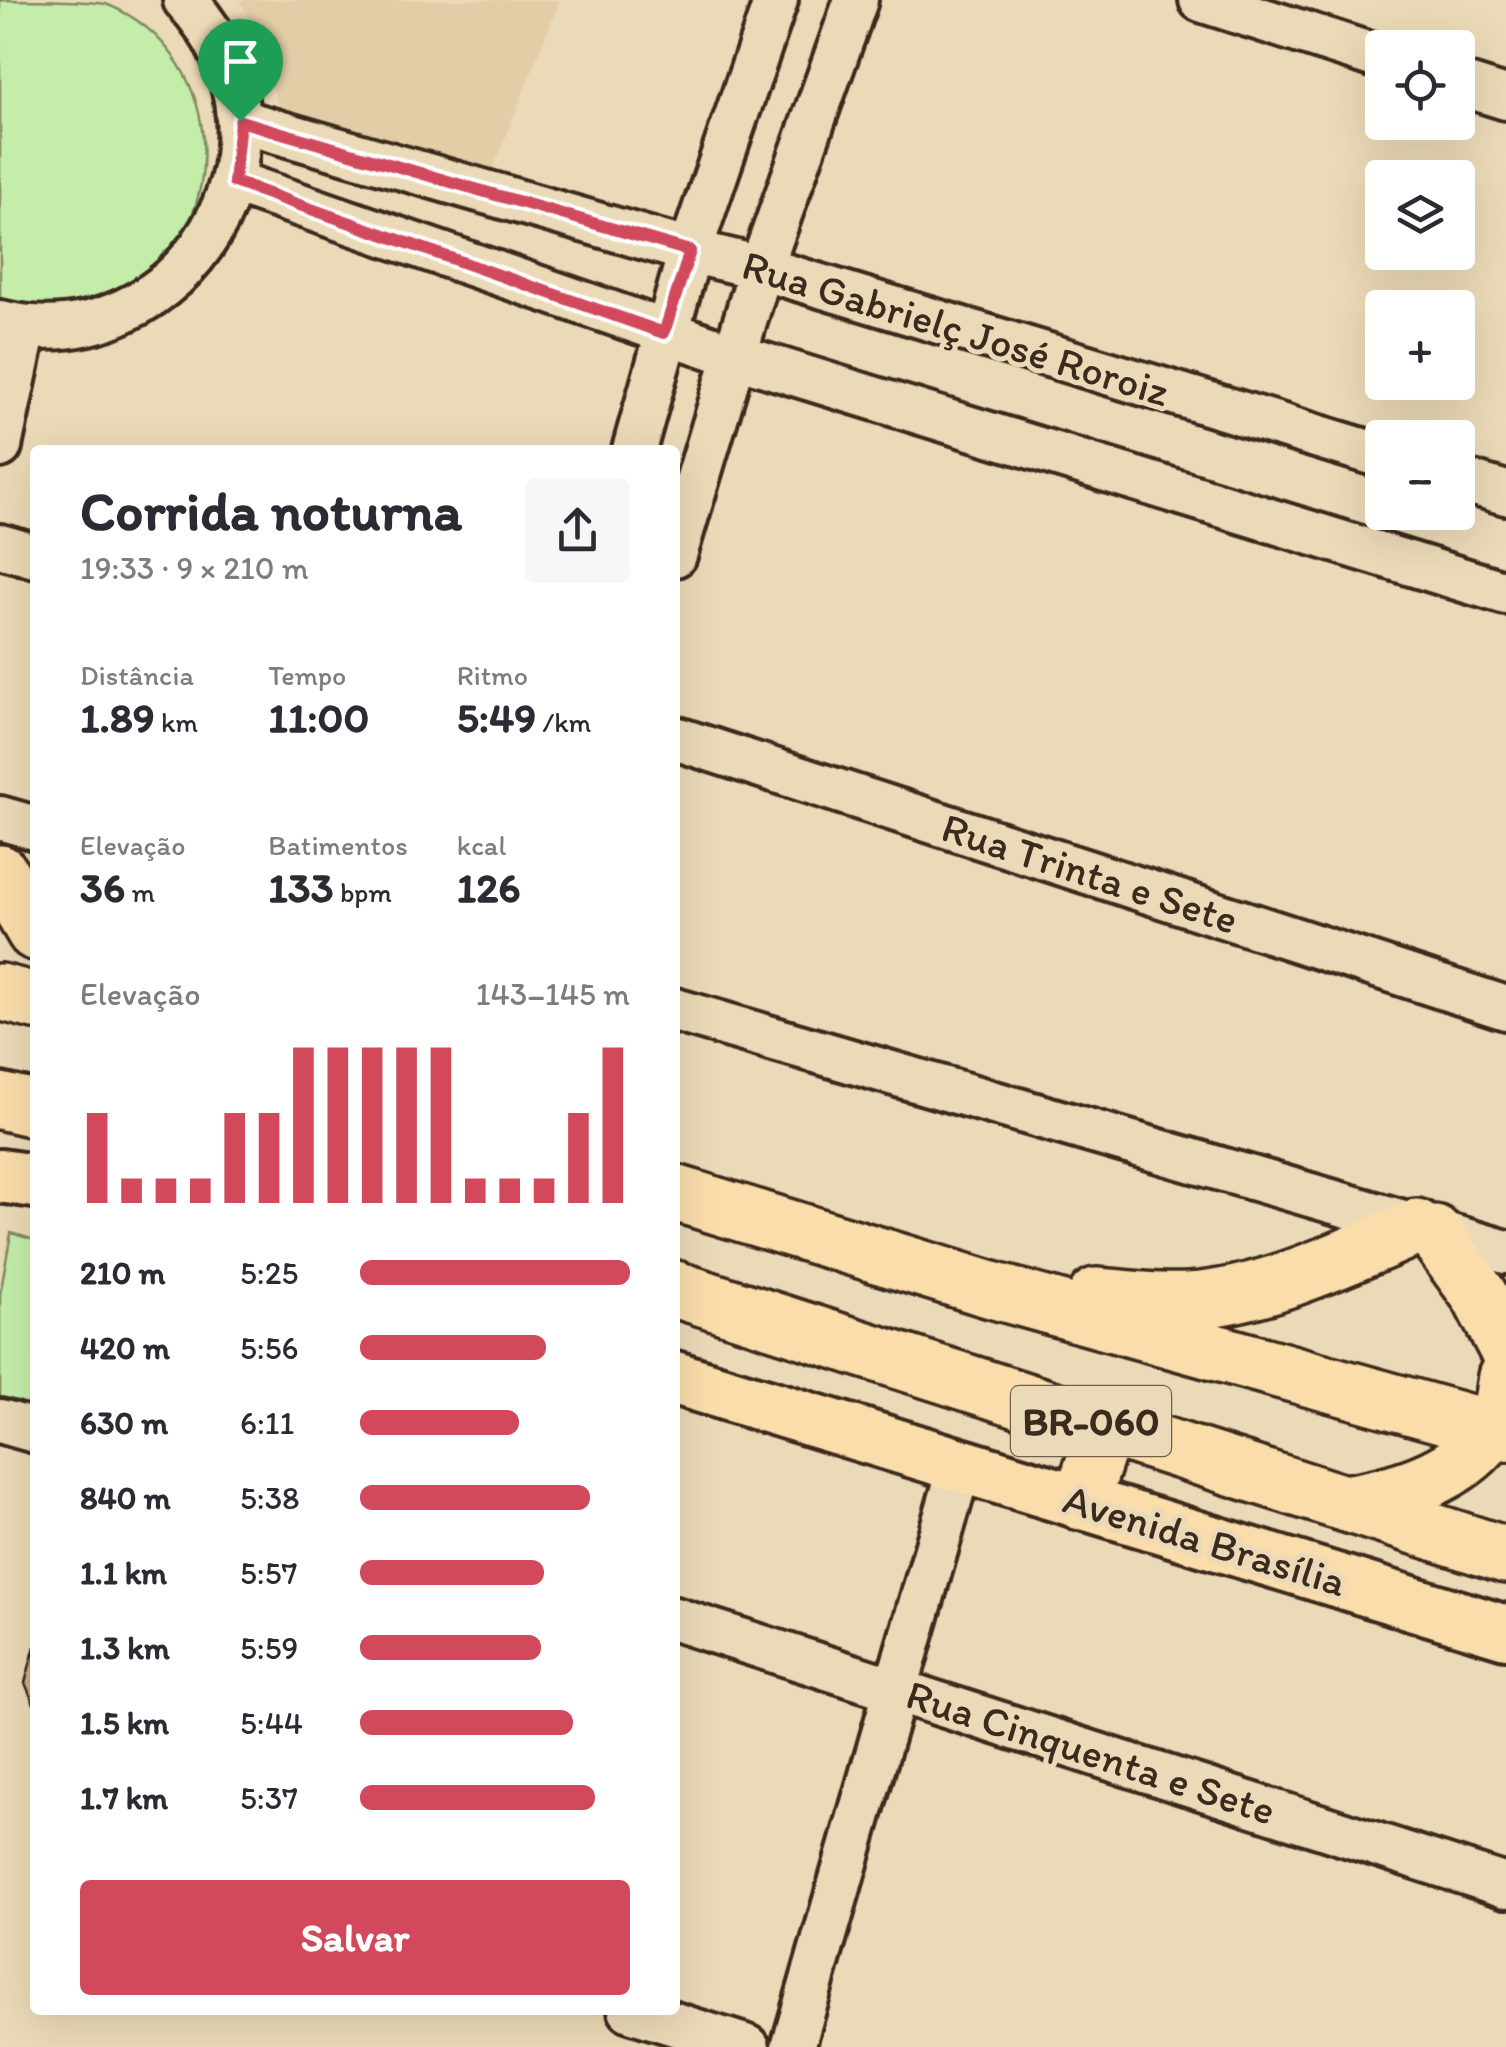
<!DOCTYPE html>
<html lang="pt">
<head>
<meta charset="utf-8">
<style>
	:root { --surface:#fff; --page:#f7f7f7; --text:#2b2b33; --muted:#7c7c81; --accent:#d1495b }
	body { margin:0; font-family:Itim,sans-serif; background:var(--page); color:var(--text); height:100vh; display:flex; flex-direction:column; font-size:38px; white-space:nowrap }
	* { box-sizing:border-box; margin:0 }
	p { font-size:32px; color:var(--muted) }
	.icon { flex:none; width:55px; height:55px; fill:none; stroke:currentColor; stroke-width:2; stroke-linecap:round; stroke-linejoin:round }
	.map { position:relative; flex:1; overflow:hidden }
	.panel { position:absolute; left:30px; top:445px; width:650px; height:1570px; display:flex; flex-direction:column; background:var(--surface); border-radius:10px; box-shadow:0 10px 40px #0002 }
	.panel>* { flex:none }
	.buttons { position:absolute; left:1365px; top:30px; display:grid; gap:20px }
	.buttons a { display:grid; place-items:center; width:110px; height:110px; border-radius:10px; background:var(--surface); box-shadow:0 10px 40px #0002; font-size:50px }
	.pin { position:absolute; display:grid; place-items:center; width:85px; height:85px; color:#fff; margin:-102px -42px; border-radius:50% 50% 50% 0; rotate:-45deg; box-shadow:0 0 10px #0007 }
	.pin .icon { rotate:45deg }
	.round { display:grid; place-items:center; flex:none; width:105px; height:105px; border-radius:10px; background:var(--page) }
	.headline { display:flex; align-items:center; justify-content:space-between; height:170px; padding:0 50px }
	h1 { font-size:55px; font-weight:700; line-height:75px }
	.metrics { display:grid; grid-template-columns:repeat(3,1fr); gap:15px; height:170px; padding:10px 50px }
	.metrics div { display:grid; align-content:center }
	.metrics b { font-size:42px; font-weight:700 }
	.metrics small { font-size:28px; font-weight:400 }
	.metrics p { font-size:28px }
	.chart { height:280px; padding:20px 50px }
	.chart p { display:flex; justify-content:space-between }
	.chart svg { width:100%; height:180px; margin-top:10px; stroke:var(--accent); stroke-width:6 }
	.primary-button { display:flex; gap:20px; margin-top:auto; padding:20px 50px }
	.primary-button a { flex:1; height:115px; border-radius:10px; background:var(--accent); color:#fff; font-size:40px; font-weight:700; line-height:115px; text-align:center }
	ul { padding:0 50px; list-style:none; font-size:32px }
	li { display:grid; grid-template-columns:160px 120px 1fr; align-items:center; height:75px }
	li i { height:25px; border-radius:12px; background:var(--accent) }
	.map>svg:first-child { display:block }
	.built { fill:#e3cda7 }
	.green { fill:#c4eda9; stroke:#808c64; stroke-width:2.5 }
	.building { fill:#cfae82; stroke:#3b2a1e; stroke-width:2.5 }
	.lines { fill:none; stroke-linecap:round; stroke-linejoin:round }
	.minor-casing { stroke:#3b2a1e; stroke-width:50 }
	.major-casing { stroke:#3b2a1e; stroke-width:60 }
	.highway-casing { stroke:#3b2a1e; stroke-width:62 }
	.minor { stroke:#ebdab7; stroke-width:42 }
	.major { stroke:#fbddab; stroke-width:52 }
	.highway { stroke:#fbddab; stroke-width:55 }
	.route-casing { stroke:#fff; stroke-width:20 }
	.route { stroke:#d1495b; stroke-width:12 }
	.labels { text-anchor:middle; dominant-baseline:central; stroke-width:10; stroke-linejoin:round; paint-order:stroke }
	.shield { fill:#ebdab7; stroke:#705f4c; stroke-width:2.5 }
	.shield-label { font-size:40px; font-weight:bold; fill:#3b2a1e }
	.street-label { font-size:42px; fill:#3b2a1e; stroke:#ebdab7 }
</style>
</head>
<body>
<div class="map">
<svg width="1506" height="2047" viewBox="0 0 1506 2047">
	<rect width="100%" height="100%" fill="#ebdab7"/>
	<filter id="ink" filterUnits="userSpaceOnUse"><feTurbulence type="fractalNoise" baseFrequency=".01" numOctaves="2"/><feDisplacementMap in="SourceGraphic" scale="20" xChannelSelector="R" yChannelSelector="G"/><feConvolveMatrix kernelMatrix="1 2 1 2 8 2 1 2 1" color-interpolation-filters="sRGB"/></filter>
	<g filter="url(#ink)">
		<!-- built -->
		<path class="built" d="M239 0H560L487 184 286 126 246 11Z"/>
		<!-- green -->
		<path class="green" d="M0 0C30 0 79 0 106 4 234 55 236 244 112 300 75 317 39 313 0 310Z
			M11 1233 35 1240V1412L0 1404V1295Z"/>
		<!-- building -->
		<path class="building" d="M35 1646V1706L25 1683Z"/>
		<g class="lines">
			<!-- minor casing -->
			<g class="minor-casing">
				<path id="minor" d="M1201 0 1382 58
					M1458 83 1506 98
					M240 121 690 251 761 268 1382 456
					M234 182 733 355 1506 593
					M0 322C183 366 318 142 185 0
					M0 446 25 328
					M634 450 690 251 776 0
					M1458 479 1506 493
					M0 546 35 556
					M675 555 761 268 856 0
					M675 738 1506 1008
					M0 818 35 828
					M675 1010 1506 1252
					M0 1421 35 1431
					M675 1619 1506 1886
					M630 2010 748 2047
					M793 2047 960 1466"/>
			</g>
			<!-- major casing -->
			<g class="major-casing">
				<path id="major" d="M0 1176 35 1181
					M675 1378 1506 1632"/>
			</g>
			<!-- highway casing -->
			<g class="highway-casing">
				<path id="highway" d="M0 873 35 932
					M0 992 35 1001
					M0 1101 35 1109
					M675 1193 995 1291 1506 1433
					M1434 1233 1479 1295 1506 1347
					M675 1289 1506 1555
					M1096 1296C1127 1298 1159 1303 1189 1301 1265 1296 1346 1257 1416 1227
					M1081 1502 1106 1426
					M1345 1503C1397 1495 1460 1477 1492 1430 1502 1415 1503 1394 1506 1377"/>
			</g>
			<!-- minor -->
			<use href="#minor" class="minor"/>
			<!-- major -->
			<use href="#major" class="major"/>
			<!-- highway -->
			<use href="#highway" class="highway"/>
		</g>
	</g>
	<g class="lines" filter="url(#ink)">
		<!-- route casing -->
		<g class="route-casing">
			<path id="route" d="M240 121 690 251 664 333 234 182Z"/>
		</g>
		<!-- route -->
		<use href="#route" class="route"/>
	</g>
	<g class="labels">
		<!-- shield labels -->
		<rect class="shield" x="1011" y="1386" width="160" height="70" rx="8"/>
		<g class="shield-label">
			<text x="1091" y="1421">BR-060</text>
		</g>
		<!-- street labels -->
		<g class="street-label">
			<text transform="translate(956 328) rotate(17)">Rua Gabrielç José Roroiz</text>
			<text transform="translate(1090 873) rotate(18)">Rua Trinta e Sete</text>
			<text transform="translate(1205 1540) rotate(17)">Avenida Brasília</text>
			<text transform="translate(1091 1752) rotate(18)">Rua Cinquenta e Sete</text>
		</g>
	</g>
</svg>
<div class="buttons">
<a><svg class="icon" aria-label="locate" viewBox="0 0 24 24"><circle cx="12" cy="12" r="6"/><path d="M12 2v4M12 18v4M2 12h4M18 12h4"/></svg></a>
<a><svg class="icon" aria-label="layers" viewBox="0 0 24 24"><path d="M12 4l9 5-9 5-9-5zM3 14l9 5 9-5"/></svg></a>
<a>+</a>
<a>−</a>
</div>
<div class="pin" style="left:240px;top:121px;background:#1e9e55"><svg class="icon" aria-label="arrive" viewBox="0 0 24 24"><path d="M6 21V4h12l-3 4 3 4H6"/></svg></div>
<section class="panel">
<div class="headline"><div><h1>Corrida noturna</h1><p>19:33 · 9 × 210 m</p></div><a class="round"><svg class="icon" aria-label="share" viewBox="0 0 24 24"><path d="M12 15V3M7 8l5-5 5 5M5 13v7h14v-7"/></svg></a></div>
<div class="metrics">
<div><p>Distância</p><b>1.89<small> km</small></b></div>
<div><p>Tempo</p><b>11:00</b></div>
<div><p>Ritmo</p><b>5:49<small> /km</small></b></div>
</div>
<div class="metrics">
<div><p>Elevação</p><b>36<small> m</small></b></div>
<div><p>Batimentos</p><b>133<small> bpm</small></b></div>
<div><p>kcal</p><b>126</b></div>
</div>
<div class="chart"><p><span>Elevação</span>143–145 m</p>
<svg viewBox="0 0 160 44" preserveAspectRatio="none"><path d="M5 44V22M15 44V38M25 44V38M35 44V38M45 44V22M55 44V22M65 44V6M75 44V6M85 44V6M95 44V6M105 44V6M115 44V38M125 44V38M135 44V38M145 44V22M155 44V6"/></svg>
</div>
<ul>
<li><b>210 m</b>5:25<i style="width:100%"></i></li>
<li><b>420 m</b>5:56<i style="width:69%"></i></li>
<li><b>630 m</b>6:11<i style="width:59%"></i></li>
<li><b>840 m</b>5:38<i style="width:85%"></i></li>
<li><b>1.1 km</b>5:57<i style="width:68%"></i></li>
<li><b>1.3 km</b>5:59<i style="width:67%"></i></li>
<li><b>1.5 km</b>5:44<i style="width:79%"></i></li>
<li><b>1.7 km</b>5:37<i style="width:87%"></i></li>
</ul>
<div class="primary-button"><a>Salvar</a></div>
</section>
</div>
</body>
</html>
